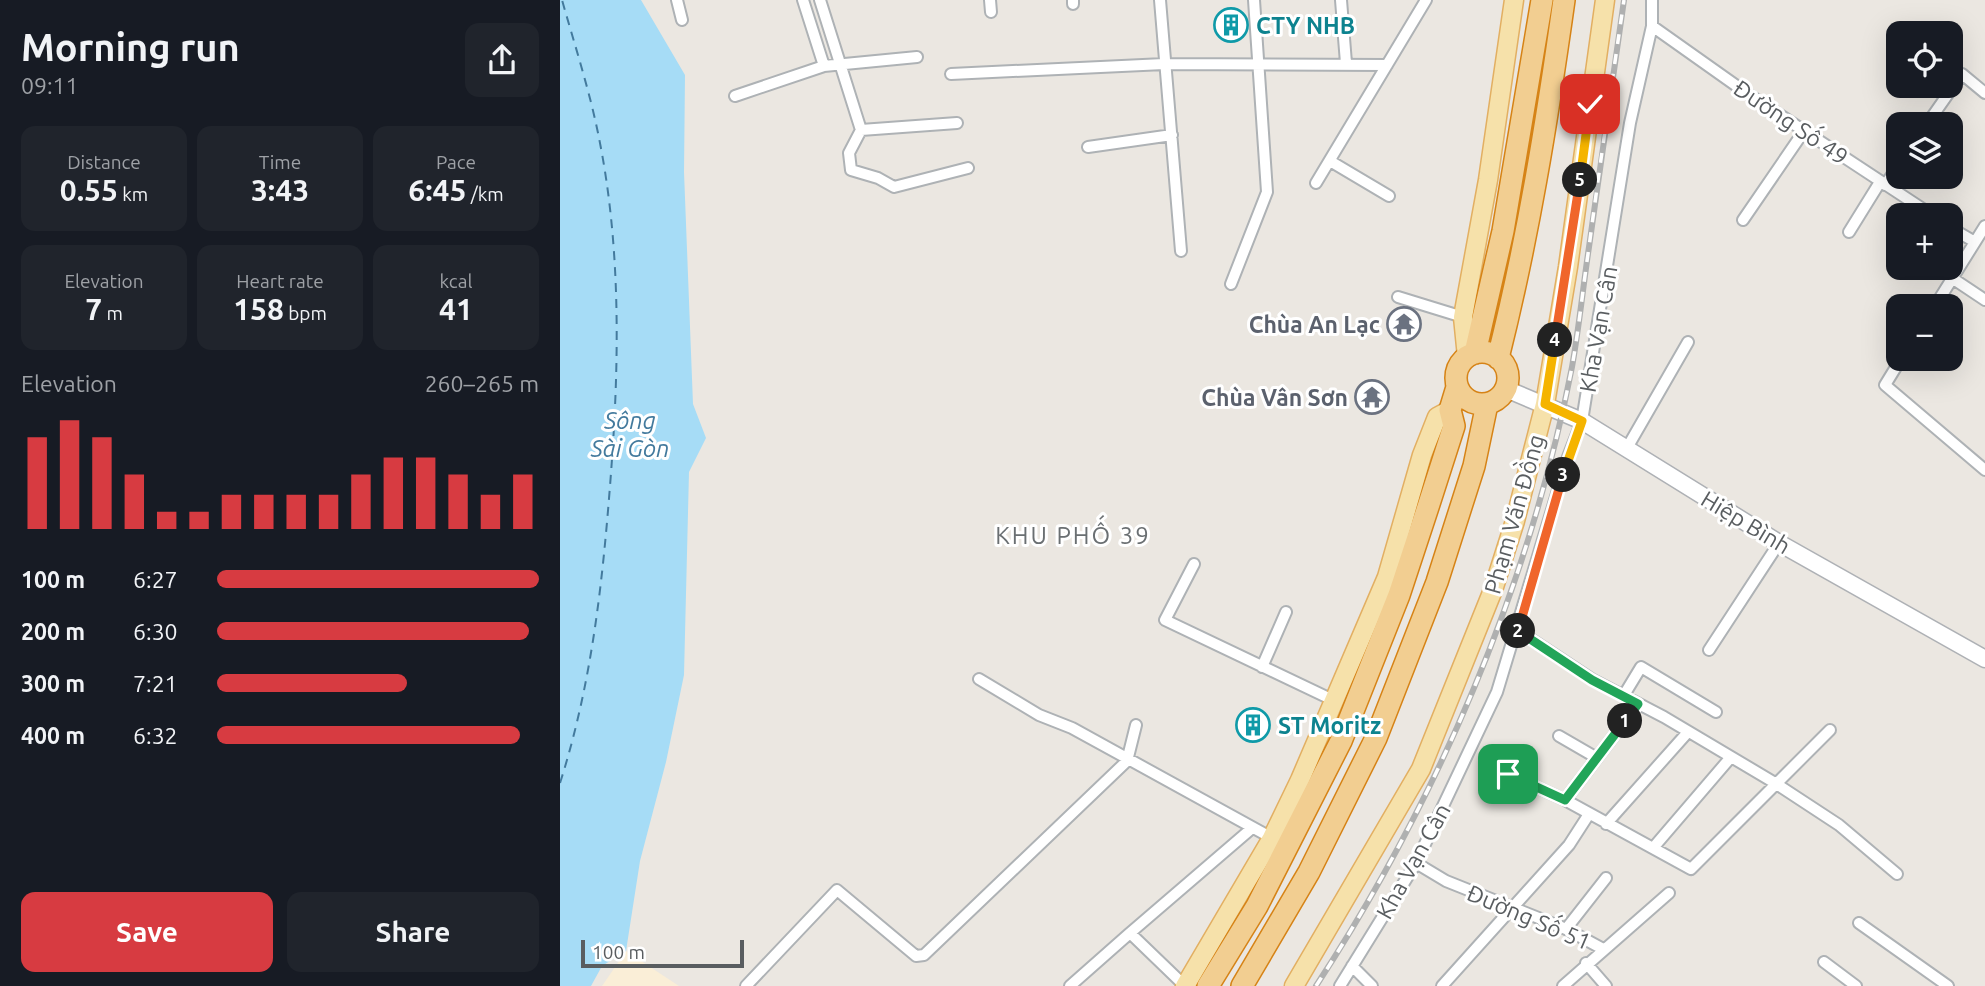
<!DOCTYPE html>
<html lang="en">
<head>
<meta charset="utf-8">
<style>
	:root { --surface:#171b24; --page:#20242c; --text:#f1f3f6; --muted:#9ea1a6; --accent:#d73b41 }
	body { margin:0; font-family:Ubuntu,sans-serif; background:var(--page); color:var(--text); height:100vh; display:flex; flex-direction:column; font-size:26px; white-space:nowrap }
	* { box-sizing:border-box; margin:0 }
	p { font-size:23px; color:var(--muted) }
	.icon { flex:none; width:38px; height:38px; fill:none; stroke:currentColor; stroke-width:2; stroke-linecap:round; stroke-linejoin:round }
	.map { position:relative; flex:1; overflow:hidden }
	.sheet { display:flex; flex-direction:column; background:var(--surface); width:560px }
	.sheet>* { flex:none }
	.buttons { position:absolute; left:1326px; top:21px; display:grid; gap:14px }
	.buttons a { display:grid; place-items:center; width:77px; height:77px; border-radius:14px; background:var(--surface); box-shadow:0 7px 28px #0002; font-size:35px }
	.scale { position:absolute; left:21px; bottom:18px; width:163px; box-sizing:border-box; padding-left:7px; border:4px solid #595d60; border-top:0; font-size:19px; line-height:24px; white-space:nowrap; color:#595d60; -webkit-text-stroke:5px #fff; paint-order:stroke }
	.pin { position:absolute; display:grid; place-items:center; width:60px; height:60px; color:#fff; margin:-30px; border-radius:14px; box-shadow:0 4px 10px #0006 }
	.km { position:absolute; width:35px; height:35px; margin:-18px; border-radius:50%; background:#222; color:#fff; font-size:19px; line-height:35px; text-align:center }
	.round { display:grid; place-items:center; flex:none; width:74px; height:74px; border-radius:14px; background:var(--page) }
	.headline { display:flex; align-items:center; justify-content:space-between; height:119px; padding:0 21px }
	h1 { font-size:38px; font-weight:700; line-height:52px }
	.figures { display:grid; grid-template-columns:repeat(3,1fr); gap:10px; height:119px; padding:7px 21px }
	.figures div { display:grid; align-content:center; border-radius:14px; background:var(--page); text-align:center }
	.figures b { font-size:30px; font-weight:700 }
	.figures small { font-size:19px; font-weight:400 }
	.figures p { font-size:19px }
	.chart { height:196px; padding:14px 21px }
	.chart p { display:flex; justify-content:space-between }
	.chart svg { width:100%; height:126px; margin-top:7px; stroke:var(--accent); stroke-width:6 }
	.cta { display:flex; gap:14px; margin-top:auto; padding:14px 21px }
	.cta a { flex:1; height:80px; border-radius:14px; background:var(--accent); color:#fff; font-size:28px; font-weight:700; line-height:80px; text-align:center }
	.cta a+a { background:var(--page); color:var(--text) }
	ul { padding:0 21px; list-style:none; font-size:23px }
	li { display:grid; grid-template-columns:112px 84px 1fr; align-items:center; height:52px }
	li i { height:18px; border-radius:9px; background:var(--accent) }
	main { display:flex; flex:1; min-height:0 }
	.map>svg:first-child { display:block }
	.commercial { fill:#faeed7 }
	.water { fill:#a6dcf6 }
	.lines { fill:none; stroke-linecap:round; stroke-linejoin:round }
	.ferry { stroke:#437a9d; stroke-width:2; stroke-dasharray:9 7; stroke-linecap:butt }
	.street-casing { stroke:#aeb2b5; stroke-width:14 }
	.secondary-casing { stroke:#aeb1b5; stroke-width:19 }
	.primary-casing { stroke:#e2af62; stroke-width:21 }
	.highway-casing { stroke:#d68316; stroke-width:24 }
	.street { stroke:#fff; stroke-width:10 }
	.secondary { stroke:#fff; stroke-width:16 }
	.primary { stroke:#f6e1aa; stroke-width:18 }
	.highway { stroke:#f2ce91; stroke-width:21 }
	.rail-casing { stroke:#afb0b0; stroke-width:6 }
	.rail { stroke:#fff; stroke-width:3.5; stroke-dasharray:10; stroke-linecap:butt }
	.split-1-casing { stroke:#fff; stroke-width:14 }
	.split-2-casing { stroke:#fff; stroke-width:14 }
	.split-3-casing { stroke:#fff; stroke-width:14 }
	.split-4-casing { stroke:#fff; stroke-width:14 }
	.split-5-casing { stroke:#fff; stroke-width:14 }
	.split-6-casing { stroke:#fff; stroke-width:14 }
	.split-1 { stroke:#22a559; stroke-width:9 }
	.split-2 { stroke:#22a559; stroke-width:9 }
	.split-3 { stroke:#f0652b; stroke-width:9 }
	.split-4 { stroke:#f5b400; stroke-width:9 }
	.split-5 { stroke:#f0652b; stroke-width:9 }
	.split-6 { stroke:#f5b400; stroke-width:9 }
	.labels { text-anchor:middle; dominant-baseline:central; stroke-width:6; stroke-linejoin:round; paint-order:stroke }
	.culture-label { font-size:23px; font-weight:bold; fill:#0d838f; stroke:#fff; text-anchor:start }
	.street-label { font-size:23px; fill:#595d60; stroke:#fff }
	.worship-label { font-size:23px; font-weight:bold; fill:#5b616d; stroke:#fff; text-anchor:end }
	.water-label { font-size:24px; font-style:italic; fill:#437a9d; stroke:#fff }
	.neighbourhood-label { font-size:24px; letter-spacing:2px; fill:#6a6f72; stroke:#fff }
</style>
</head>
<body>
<main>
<section class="sheet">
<div class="headline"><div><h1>Morning run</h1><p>09:11</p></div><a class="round"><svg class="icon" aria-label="share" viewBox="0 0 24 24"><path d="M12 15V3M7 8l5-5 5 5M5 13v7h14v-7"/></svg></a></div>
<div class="figures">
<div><p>Distance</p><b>0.55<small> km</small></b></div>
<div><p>Time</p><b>3:43</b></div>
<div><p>Pace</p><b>6:45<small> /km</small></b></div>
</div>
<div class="figures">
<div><p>Elevation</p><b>7<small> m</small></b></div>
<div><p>Heart rate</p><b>158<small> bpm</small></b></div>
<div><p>kcal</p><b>41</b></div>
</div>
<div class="chart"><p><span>Elevation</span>260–265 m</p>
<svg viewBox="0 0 160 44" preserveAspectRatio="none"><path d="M5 44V12M15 44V6M25 44V12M35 44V25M45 44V38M55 44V38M65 44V32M75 44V32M85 44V32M95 44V32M105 44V25M115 44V19M125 44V19M135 44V25M145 44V32M155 44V25"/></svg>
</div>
<ul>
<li><b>100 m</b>6:27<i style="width:100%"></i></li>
<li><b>200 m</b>6:30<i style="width:97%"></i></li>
<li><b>300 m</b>7:21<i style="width:59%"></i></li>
<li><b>400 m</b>6:32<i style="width:94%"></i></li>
</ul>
<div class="cta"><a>Save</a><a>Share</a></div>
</section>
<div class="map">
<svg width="1425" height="986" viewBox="0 0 1425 986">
	<rect width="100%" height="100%" fill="#ebe7e1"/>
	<!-- commercial -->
	<path class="commercial" d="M66 951 119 986H42Z"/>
	<!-- water -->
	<path class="water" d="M0 0H81L125 75 124 172 133 404 146 438 129 472 124 675 106 762 80 861 66 951 42 966 31 986H0Z"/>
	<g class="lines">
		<!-- ferry -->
		<path class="ferry" d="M0 783C31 686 42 588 50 486 59 372 62 252 39 138 30 92 15 46 2 0"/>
		<!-- street casing -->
		<g class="street-casing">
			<path id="street" d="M117 0 122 20
				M243 0 264 66
				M260 0 301 130 289 153 291 170 318 178 334 187 408 168
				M430 0 431 12
				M513 0V4
				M600 0 621 251
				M781 0 786 63
				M1092 26 1188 94 1372 215
				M391 74 604 64 827 65
				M175 96 264 66 357 57
				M1367 124 1402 74 1425 93
				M301 130 397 123
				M528 147 612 135
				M770 161 829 196
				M756 183 866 0
				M1325 185 1339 165
				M1183 220 1244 131
				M1391 228 1415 242
				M1289 232 1320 182
				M1392 278 1425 300
				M671 284 707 192 694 0
				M838 297 903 317
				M1375 306 1425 226
				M1341 359 1325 385 1425 470
				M1067 448 1128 342
				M634 564 605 620 775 701
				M957 630 1033 680 1104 717 1215 783 1279 825 1337 874
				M1149 650 1219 543
				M702 667 726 612
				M419 679 479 715 512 728 712 838
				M1064 695 1081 667 1156 712
				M999 736 1037 758
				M948 774 1005 800 1131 869 1270 730
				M1005 800 1078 704
				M1046 824 1128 732
				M1093 848 1171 757
				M856 863 886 881 1006 929 1043 949
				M1299 923 1388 986
				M1006 929 1046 878
				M570 933 691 829
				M1264 962 1296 986
				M1026 963 1046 986
				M792 966 812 986
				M186 986 277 890 356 956 364 955 567 761 576 725
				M510 986 570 933 625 986
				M780 986 856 863 937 692 1008 457 1022 421 1070 123 1092 26V0
				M882 986 1009 845 1029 814
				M1003 986 1109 893"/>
		</g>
		<!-- secondary casing -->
		<g class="secondary-casing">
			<path id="secondary" d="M946 389 1022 421 1219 543 1425 659"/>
		</g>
		<!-- primary casing -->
		<g class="primary-casing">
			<path id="primary" d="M907 357 903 317 928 180 954 0
				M625 986 712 838 740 780 827 577 862 455 877 417 890 410
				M734 986 861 769 933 590 955 521 985 404 1008 267 1045 0"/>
		</g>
		<!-- highway casing -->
		<g class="highway-casing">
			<path id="highway" d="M896 378a26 26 0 1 1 52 0a26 26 0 1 1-52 0Z
				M915 353 943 231 982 0
				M938 358C968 239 987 121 1004 0
				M648 986 697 906 781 741 839 595 868 507 894 426 890 410 897 387
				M682 986 749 872 816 738 877 582 914 466 927 404"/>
		</g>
		<!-- street -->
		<use href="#street" class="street"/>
		<!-- secondary -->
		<use href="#secondary" class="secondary"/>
		<!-- primary -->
		<use href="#primary" class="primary"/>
		<!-- highway -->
		<use href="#highway" class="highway"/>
		<!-- rail casing -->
		<g class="rail-casing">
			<path id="rail" d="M756 986C878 799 969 587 1012 367 1019 328 1023 287 1029 247 1040 164 1052 82 1064 0"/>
		</g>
		<!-- rail -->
		<use href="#rail" class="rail"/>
	</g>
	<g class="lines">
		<!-- split-1 casing -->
		<g class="split-1-casing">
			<path id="split-1" d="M948 774 1005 800 1065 721"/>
		</g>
		<!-- split-2 casing -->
		<g class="split-2-casing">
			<path id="split-2" d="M958 631 1032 680 1078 704 1065 721"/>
		</g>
		<!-- split-3 casing -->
		<g class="split-3-casing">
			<path id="split-3" d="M958 631 1003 475"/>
		</g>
		<!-- split-4 casing -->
		<g class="split-4-casing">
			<path id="split-4" d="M995 340 985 404 1022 421 1003 475"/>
		</g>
		<!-- split-5 casing -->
		<g class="split-5-casing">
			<path id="split-5" d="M995 340 1020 180"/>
		</g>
		<!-- split-6 casing -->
		<g class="split-6-casing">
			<path id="split-6" d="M1020 180 1030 104"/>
		</g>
		<!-- split-1 -->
		<use href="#split-1" class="split-1"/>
		<!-- split-2 -->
		<use href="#split-2" class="split-2"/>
		<!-- split-3 -->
		<use href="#split-3" class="split-3"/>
		<!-- split-4 -->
		<use href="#split-4" class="split-4"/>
		<!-- split-5 -->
		<use href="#split-5" class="split-5"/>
		<!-- split-6 -->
		<use href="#split-6" class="split-6"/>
	</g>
	<!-- icons -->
	<defs>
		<g id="building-ring" transform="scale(1.75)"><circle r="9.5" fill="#fff" stroke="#0f9aa8" stroke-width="1.5"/><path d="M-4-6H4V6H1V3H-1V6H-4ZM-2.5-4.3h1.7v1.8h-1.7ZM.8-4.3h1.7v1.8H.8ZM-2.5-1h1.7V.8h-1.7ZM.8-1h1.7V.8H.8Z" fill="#0f9aa8"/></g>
		<g id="temple-ring" transform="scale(1.75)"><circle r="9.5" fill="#fff" stroke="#6b7280" stroke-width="1.5"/><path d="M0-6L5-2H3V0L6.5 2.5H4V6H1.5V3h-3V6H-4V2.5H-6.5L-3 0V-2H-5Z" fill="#6b7280"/></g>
	</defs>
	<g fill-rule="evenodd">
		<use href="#building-ring" x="671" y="25"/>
		<use href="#temple-ring" x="844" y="324"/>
		<use href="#temple-ring" x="812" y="397"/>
		<use href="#building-ring" x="693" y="725"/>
	</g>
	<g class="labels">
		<!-- culture labels -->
		<g class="culture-label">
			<text x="696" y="25">CTY NHB</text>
			<text x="718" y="725">ST Moritz</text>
		</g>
		<!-- street labels -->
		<g class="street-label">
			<text transform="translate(1231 122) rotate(34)">Đường Số 49</text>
			<text transform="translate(1038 329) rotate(-80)">Kha Vạn Cân</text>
			<text transform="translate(954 514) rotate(-74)">Phạm Văn Đồng</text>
			<text transform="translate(1186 522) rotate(31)">Hiệp Bình</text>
			<text transform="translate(853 861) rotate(-61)">Kha Vạn Cân</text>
			<text transform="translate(969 917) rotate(23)">Đường Số 51</text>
		</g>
		<!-- worship labels -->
		<g class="worship-label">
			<text x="820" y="324">Chùa An Lạc</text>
			<text x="788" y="397">Chùa Vân Sơn</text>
		</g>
		<!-- water labels -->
		<g class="water-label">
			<text x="70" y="420">Sông<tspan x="70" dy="28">Sài Gòn</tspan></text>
		</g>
		<!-- neighbourhood labels -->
		<g class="neighbourhood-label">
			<text x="513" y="535">KHU PHỐ 39</text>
		</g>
	</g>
</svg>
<div class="buttons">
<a><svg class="icon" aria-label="locate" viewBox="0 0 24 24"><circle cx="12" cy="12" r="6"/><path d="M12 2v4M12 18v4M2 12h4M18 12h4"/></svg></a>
<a><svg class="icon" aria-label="layers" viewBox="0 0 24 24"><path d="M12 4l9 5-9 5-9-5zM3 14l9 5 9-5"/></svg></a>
<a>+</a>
<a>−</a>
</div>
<div class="scale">100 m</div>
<div class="pin" style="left:948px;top:774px;background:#1e9e55"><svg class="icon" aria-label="arrive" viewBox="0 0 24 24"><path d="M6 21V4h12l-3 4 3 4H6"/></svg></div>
<div class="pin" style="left:1030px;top:104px;background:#d93025"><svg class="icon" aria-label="check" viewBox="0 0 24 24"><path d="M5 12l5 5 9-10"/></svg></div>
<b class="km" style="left:1065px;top:721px">1</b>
<b class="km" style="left:958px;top:631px">2</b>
<b class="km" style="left:1003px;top:475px">3</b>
<b class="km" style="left:995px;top:340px">4</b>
<b class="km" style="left:1020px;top:180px">5</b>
</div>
</main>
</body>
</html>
